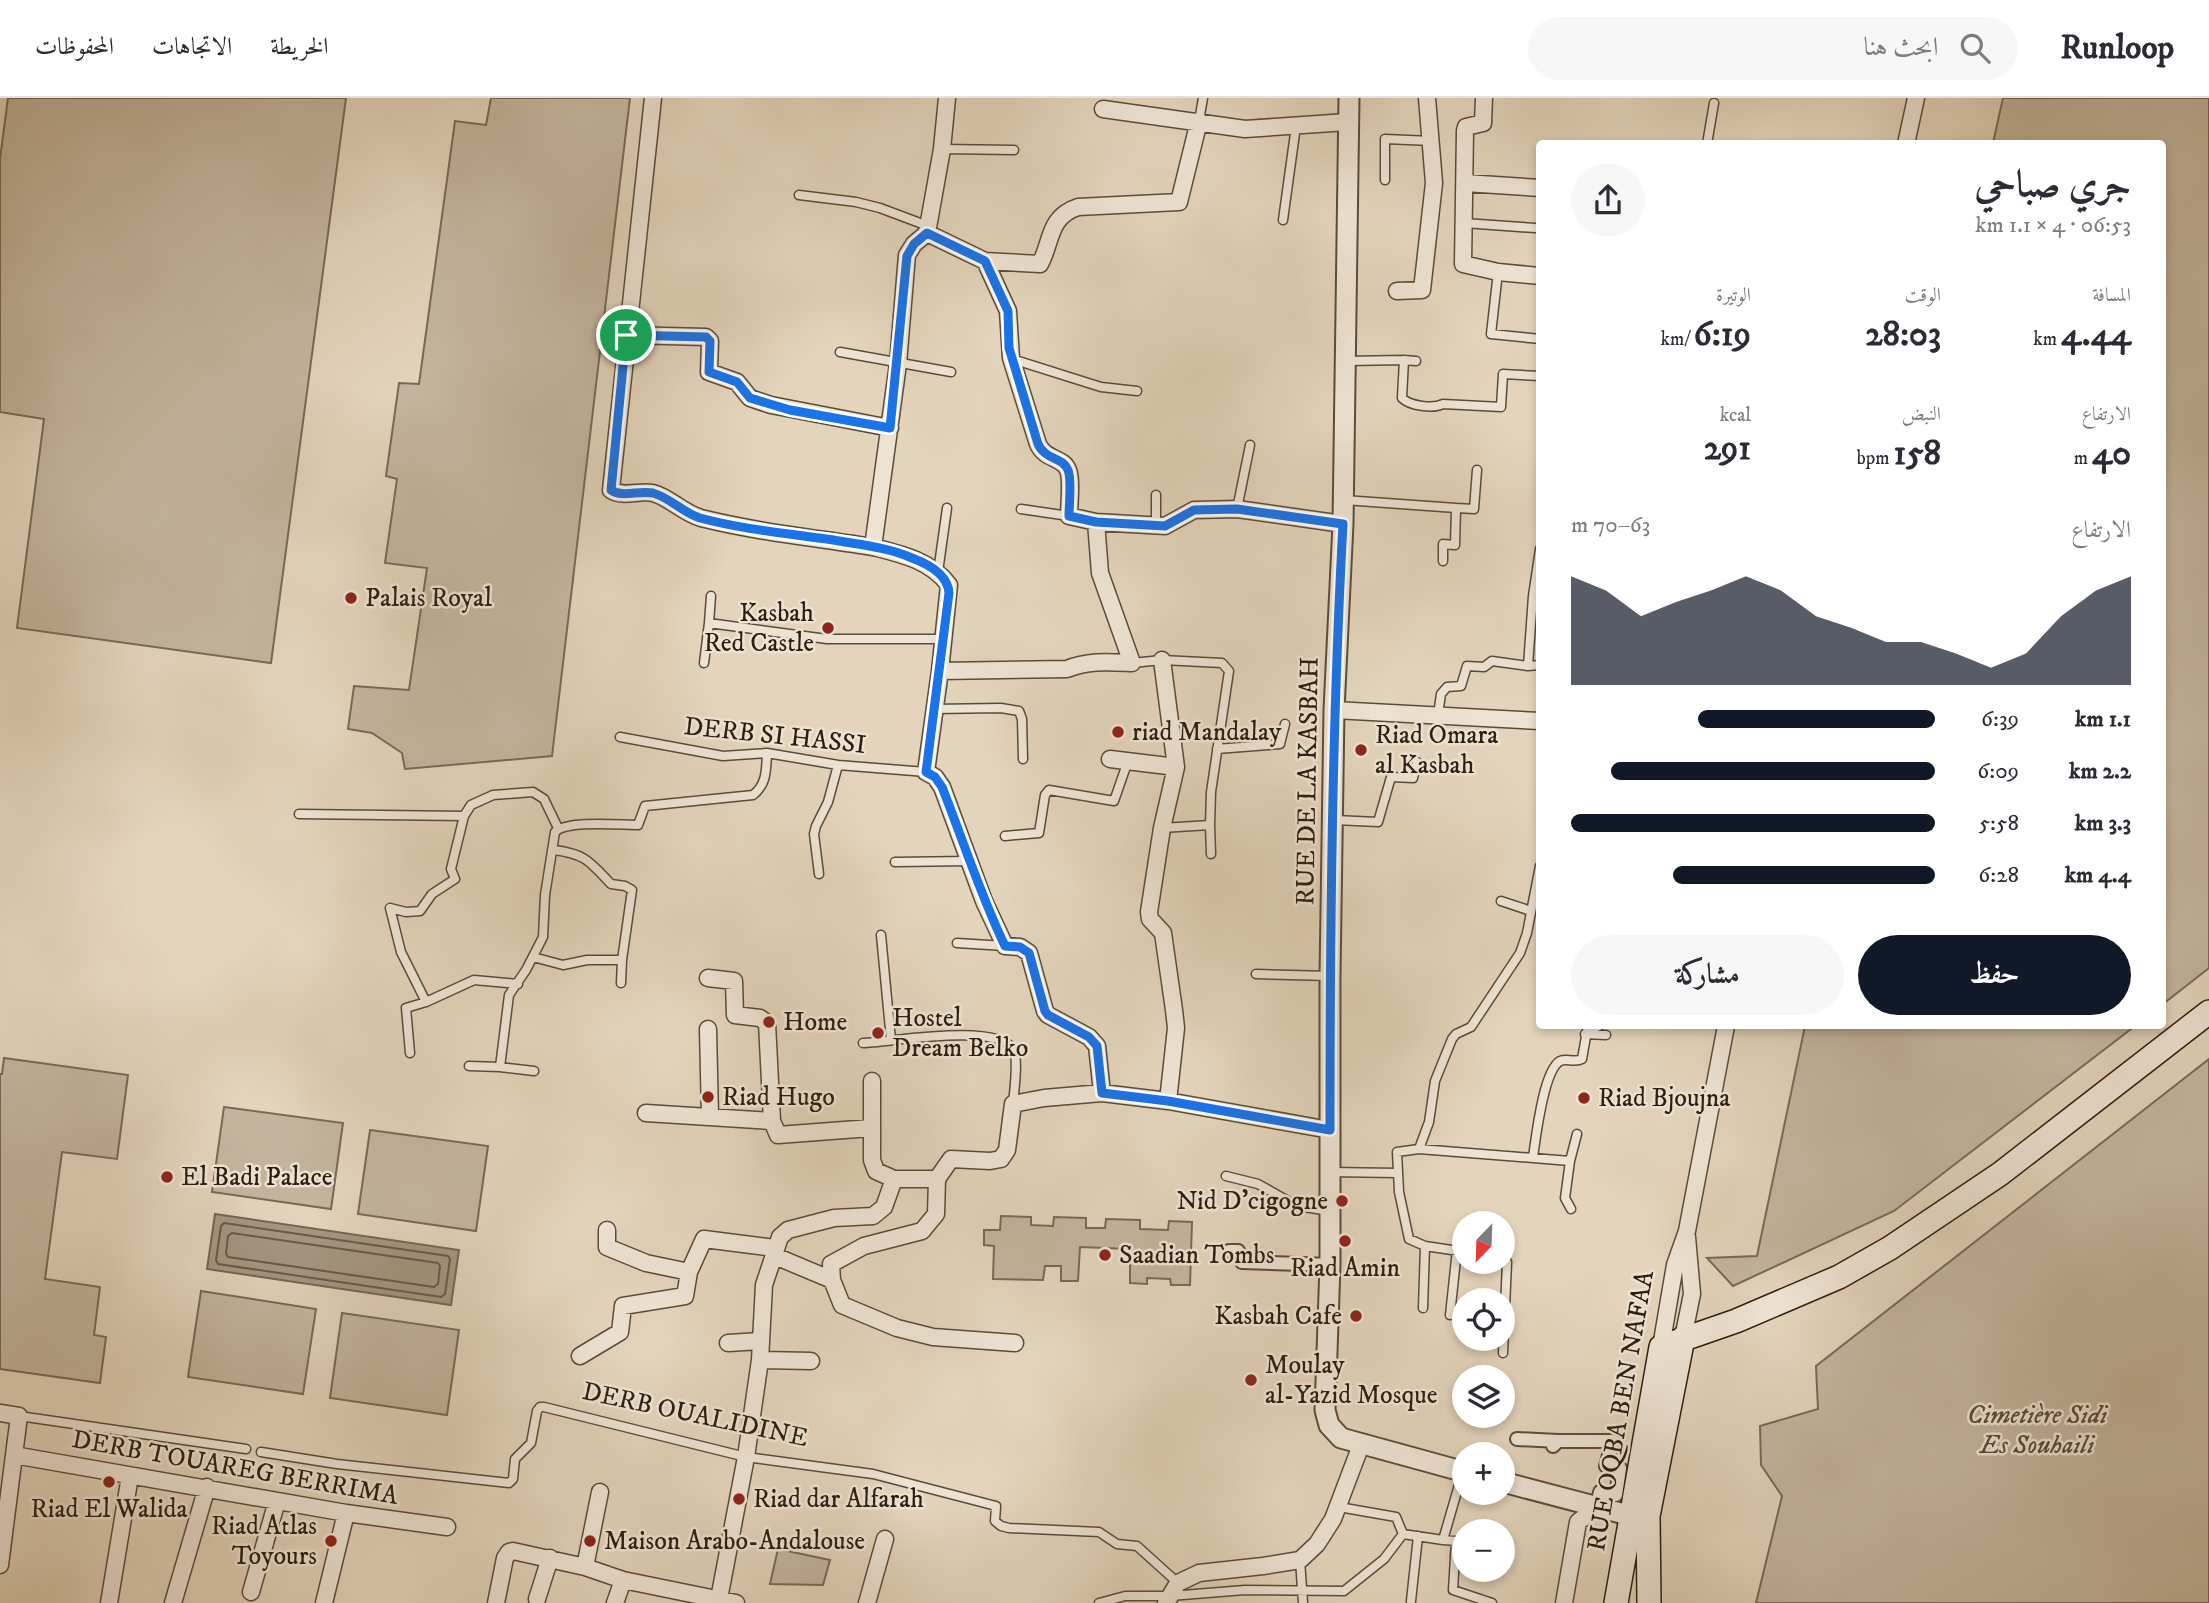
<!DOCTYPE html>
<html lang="ar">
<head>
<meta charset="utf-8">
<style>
	:root { --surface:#fff; --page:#f7f7f7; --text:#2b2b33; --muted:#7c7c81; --line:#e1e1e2; --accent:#111827 }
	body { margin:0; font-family:"IM FELL DW Pica",Amiri,serif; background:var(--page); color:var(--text); direction:rtl; height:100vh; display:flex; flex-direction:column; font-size:26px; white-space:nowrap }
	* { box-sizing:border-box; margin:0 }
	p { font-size:23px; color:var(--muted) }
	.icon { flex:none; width:38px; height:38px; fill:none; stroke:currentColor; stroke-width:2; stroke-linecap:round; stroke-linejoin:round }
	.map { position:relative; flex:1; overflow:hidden; direction:ltr }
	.drawer { position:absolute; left:1536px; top:42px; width:630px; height:889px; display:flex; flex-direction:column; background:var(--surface); border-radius:7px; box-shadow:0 4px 10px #0003; direction:rtl }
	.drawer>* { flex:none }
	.needle { width:46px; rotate:203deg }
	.fabs { position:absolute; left:1452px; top:1113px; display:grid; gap:14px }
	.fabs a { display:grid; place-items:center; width:63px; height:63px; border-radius:50%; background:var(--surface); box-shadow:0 4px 10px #0003; font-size:35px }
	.pin { position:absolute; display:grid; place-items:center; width:60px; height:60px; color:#fff; margin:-30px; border:4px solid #fff; border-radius:50%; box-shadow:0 2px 7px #0007 }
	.round { display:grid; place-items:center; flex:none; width:74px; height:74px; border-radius:37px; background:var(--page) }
	.head { display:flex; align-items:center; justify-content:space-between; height:119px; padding:0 35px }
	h1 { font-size:38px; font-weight:700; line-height:52px }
	.metrics { display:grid; grid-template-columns:repeat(3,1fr); gap:10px; height:119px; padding:7px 35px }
	.metrics div { display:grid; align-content:center }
	.metrics b { font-size:35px; font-weight:700 }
	.metrics small { font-size:19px; font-weight:400 }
	.metrics p { font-size:19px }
	.chart { height:196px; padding:14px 35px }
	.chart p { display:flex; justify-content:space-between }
	.chart svg { width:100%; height:126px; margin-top:7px; fill:var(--accent); opacity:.7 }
	.action { display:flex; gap:14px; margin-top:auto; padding:14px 35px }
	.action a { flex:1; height:80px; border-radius:42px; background:var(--accent); color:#fff; font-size:28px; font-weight:700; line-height:80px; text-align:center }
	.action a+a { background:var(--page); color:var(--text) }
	ul { padding:0 35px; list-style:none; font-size:23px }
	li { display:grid; grid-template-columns:112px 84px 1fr; align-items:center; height:52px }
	li i { height:18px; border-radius:9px; background:var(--accent) }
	header { display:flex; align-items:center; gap:42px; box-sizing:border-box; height:98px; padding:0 35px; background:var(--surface); border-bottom:2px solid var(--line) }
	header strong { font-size:33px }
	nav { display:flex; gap:38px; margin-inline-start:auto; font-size:24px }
	.search { width:490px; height:63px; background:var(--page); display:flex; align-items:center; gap:18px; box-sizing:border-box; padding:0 24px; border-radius:38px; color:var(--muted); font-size:26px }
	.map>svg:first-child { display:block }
	.green { fill:#c4b59e; stroke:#786a57; stroke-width:2 }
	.water { fill:#a59681; stroke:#756654; stroke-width:2 }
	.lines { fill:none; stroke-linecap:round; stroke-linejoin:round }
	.shore { stroke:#685a48; stroke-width:2 }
	.service-casing { stroke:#5a4c3b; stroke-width:11 }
	.pedestrian-casing { stroke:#5a4c3b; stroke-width:16 }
	.minor-casing { stroke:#5a4c3b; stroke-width:19 }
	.tertiary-casing { stroke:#5a4c3b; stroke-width:23 }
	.secondary-casing { stroke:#2c1f10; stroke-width:26 }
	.service { stroke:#ede3d3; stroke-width:8 }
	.pedestrian { stroke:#ede3d3; stroke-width:12 }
	.minor { stroke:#ede3d3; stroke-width:16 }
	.tertiary { stroke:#ede3d3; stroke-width:19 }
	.secondary { stroke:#ede3d3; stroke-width:23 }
	.route-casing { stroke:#fff; stroke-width:14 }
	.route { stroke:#1a73e8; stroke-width:9 }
	.poi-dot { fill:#8f2418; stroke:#ede3d3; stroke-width:2.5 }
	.labels { text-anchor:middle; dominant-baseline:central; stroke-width:5; stroke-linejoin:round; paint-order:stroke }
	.poi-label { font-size:26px; fill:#2c1f10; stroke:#ede3d3; text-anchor:start }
	.street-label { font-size:26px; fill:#2c1f10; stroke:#ede3d3 }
	.park-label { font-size:26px; font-style:italic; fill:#5a4c3b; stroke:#ede3d3 }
</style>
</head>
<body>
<header>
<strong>Runloop</strong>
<div class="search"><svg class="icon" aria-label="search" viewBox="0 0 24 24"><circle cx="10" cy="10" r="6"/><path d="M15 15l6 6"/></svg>ابحث هنا</div>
<nav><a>الخريطة</a><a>الاتجاهات</a><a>المحفوظات</a></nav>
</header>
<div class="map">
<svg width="2209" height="1505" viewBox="0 0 2209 1505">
	<rect width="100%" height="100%" fill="#e3d4bb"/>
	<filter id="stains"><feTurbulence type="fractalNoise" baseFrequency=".00286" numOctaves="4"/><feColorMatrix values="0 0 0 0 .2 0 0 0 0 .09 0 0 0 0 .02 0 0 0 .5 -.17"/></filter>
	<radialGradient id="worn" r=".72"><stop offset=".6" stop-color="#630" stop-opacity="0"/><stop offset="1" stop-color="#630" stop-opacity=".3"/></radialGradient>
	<!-- green -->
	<path class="green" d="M8 0H346L271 565 17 530 44 321 0 314V61Z
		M491 0H630L552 658 405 671 402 655 372 635 348 631 354 588 409 592 427 470 385 465 397 381 386 378 399 285 419 286 455 23 486 27Z
		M2003 0H2209V870L2163 906V46L1993 45Z
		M1805 928H2135L1894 1113 1733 1188 1707 1160 1757 1158Z
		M4 960 128 977 117 1061 62 1054 45 1181 100 1189 94 1237 106 1239 100 1285 0 1271V976H2Z
		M2209 961V1505H1756L1782 1398 1761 1367 1760 1328 1818 1311 1816 1268Z
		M224 1009 343 1025 331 1111 212 1094Z
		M370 1032 488 1048 476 1133 358 1116Z
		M1001 1118 1031 1119V1127L1053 1128 1054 1119 1086 1120V1130H1105L1106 1121 1140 1122V1131L1168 1132 1169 1123 1192 1124 1190 1187H1171L1170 1181 1147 1180V1186L1130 1185V1151L1080 1149 1078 1183H1061V1168H1045L1043 1182 993 1181 994 1148 984 1147V1132H1000Z
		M201 1193 316 1211 303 1296 188 1279Z
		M342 1215 459 1232 447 1317 330 1300Z
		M778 1451 830 1462 823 1487 770 1486Z"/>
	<!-- water -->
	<path class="water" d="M215 1116 459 1152 451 1207 207 1171Z"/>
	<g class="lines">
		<!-- shore -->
		<path class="shore" d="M224 1125 448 1158 450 1161 445 1196 441 1199 218 1166 216 1162 221 1128Z
			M232 1135 438 1165 440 1168 438 1186 434 1189 228 1159 226 1155 228 1138Z"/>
		<!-- service casing -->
		<g class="service-casing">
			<path id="service" d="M1199 23 1203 0
				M1707 46 1714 5
				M942 51 1014 52
				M1385 82V41L1432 43
				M799 97 856 104 880 110 928 128
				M1283 122 1296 28
				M1464 125 1535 130
				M1498 174 1491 236 1540 241
				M840 254 951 274
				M1012 261 1101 289 1137 293
				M1404 262 1416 263
				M1346 263 1404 262 1402 300C1410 308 1433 311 1443 306L1501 309 1503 276 1540 278
				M1344 402 1456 410 1455 447 1443 446V463
				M1456 410 1474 411 1477 372
				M1021 411 1069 418
				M1237 411 1250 347
				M1156 427V397
				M938 474 947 410
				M711 498 709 525 827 541H943
				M704 565 709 525
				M1132 565 1162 562 1222 565 1229 573 1211 694 1210 727 1162 730
				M1528 568 1533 498 1540 451
				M934 611 1001 610 1019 613 1022 621 1023 661
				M1438 617 1441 596 1447 589 1461 588 1467 568 1484 569 1492 563 1528 568 1540 567
				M620 639 723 658 767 655 838 667 926 674
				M1217 651 1280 646 1285 626
				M299 716 464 718 471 707 493 697 533 694 544 701 558 730
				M1334 722 1378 724 1391 679 1413 680 1417 664
				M1210 727 1211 756
				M1005 738 1039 735 1045 697 1049 692 1114 703 1128 663
				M895 764 971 763
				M819 776 814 736 816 728 828 704 838 667
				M1501 803 1531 813
				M881 837 891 942
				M957 845 1005 848
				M533 859 563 867 587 862H622L632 792 625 788 611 786C590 764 586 756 554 752
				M1256 876 1330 878
				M621 885 622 862
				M426 904 401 854 390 810 406 814 420 813 432 796 455 781 451 771 464 718
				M1585 936 1606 937
				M863 945C892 944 996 925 1013 951 1019 960 1014 994 1013 1006
				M410 955 406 910 426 904 474 882 518 886
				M469 968 500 969 509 897 526 872 543 839 545 797 555 734C567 722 620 727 638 727L645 708 753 697C767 686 766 672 767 655
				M500 969 534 973
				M1419 1051 1429 1024 1435 983 1452 941 1456 936 1471 929 1520 855 1527 835 1540 768
				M1533 1059C1536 1040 1543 973 1560 963 1567 960 1575 965 1582 961L1587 933 1599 928
				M1570 1063 1577 1036
				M1330 1074 1397 1075
				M1226 1078 1258 1086 1297 1108 1330 1113
				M1465 1154 1425 1148 1409 1141 1399 1094 1397 1054 1419 1051 1570 1063 1565 1100 1571 1111
				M1423 1210 1425 1148
				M1450 1217 1457 1152
				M1503 1255 1507 1164 1503 1160
				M19 1318 246 1351
				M261 1354 337 1366 509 1385 513 1381 515 1361 531 1345 537 1313 540 1309H544L746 1359 873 1376 996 1408 995 1423 1001 1428 1009 1430 1099 1434 1117 1446 1137 1448 1178 1485
				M1339 1409 1396 1419 1403 1436 1443 1442 1463 1373
				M1443 1442 1456 1443 1453 1492 1492 1505
				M1300 1462 1303 1505
				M1411 1503 1418 1438
				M1099 1505 1125 1498H1170L1245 1492 1344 1493 1384 1461 1403 1436"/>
		</g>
		<!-- pedestrian casing -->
		<g class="pedestrian-casing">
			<path id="pedestrian" d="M1229 1153H1238L1242 1164 1333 1167
				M1517 1341 1558 1343
				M1553 1348 1558 1343H1613L1606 1368 1620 1370 1616 1397 1600 1394 1597 1409"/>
		</g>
		<!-- minor casing -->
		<g class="minor-casing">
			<path id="minor" d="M653 0 611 392C623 400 639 392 653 395 669 399 683 415 701 420 757 434 816 440 873 449
				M1484 0 1483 25 1466 29 1465 33 1463 166 1498 174 1540 178
				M1103 11 1245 31 1347 24
				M1906 46 1916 0
				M1465 85 1540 90
				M927 135 914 146 907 157 898 266 873 449C901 456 930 462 949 487L940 573 926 674 935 679 942 689 984 803 1005 848 1020 849 1029 855 1045 913 1048 917 1089 939 1097 948 1102 995
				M927 135 985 163 1008 213 1011 260 1038 346C1045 362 1063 359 1068 372 1072 381 1069 407 1069 418L1096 424 1165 428 1194 412 1237 411 1343 426
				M927 135 942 51 947 0
				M985 163 1040 166C1052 144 1048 119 1078 109L1179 104 1199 23
				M1397 193 1422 192 1434 85 1427 0
				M626 237 706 239 710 243 709 274 737 284 750 300 771 307 890 330
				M940 573 1067 571C1088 562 1110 564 1132 565L1100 475 1096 424
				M1334 612 1540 623
				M1110 661 1176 669 1162 562
				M708 880 734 883 735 917 760 920 767 925 772 1023 778 1037 871 1030
				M708 931 710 1019
				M872 983V1062L876 1073 894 1081
				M1168 1003 1176 930 1174 912 1163 835 1150 821 1149 814 1162 730 1176 669
				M646 1015 772 1023
				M937 1081 936 1116 922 1133 864 1148 831 1166 832 1182 842 1207 897 1230 933 1239 1015 1245
				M607 1132V1149L646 1165 689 1174
				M775 1158 832 1182
				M1683 1240 1692 1196 1687 1139
				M728 1245 760 1243
				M1661 1249 1675 1167 1687 1133 1726 928
				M580 1258 620 1234 623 1208 685 1198 689 1174 704 1141 775 1150
				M760 1262 811 1263
				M0 1315 19 1318 0 1467
				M14 1357 346 1415 447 1429
				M585 1469 600 1394
				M251 1494 277 1403
				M537 1501 550 1460
				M719 1501 746 1359 760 1262 764 1187 780 1139 788 1132 834 1120 873 1118 884 1109 894 1081H937L951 1061 990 1063 1001 1061 1007 1052 1013 1006 1044 1000 1102 995 1168 1003 1330 1032
				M109 1505 130 1378
				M173 1505 207 1389
				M324 1505 346 1415
				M496 1505 505 1460 509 1454 513 1453 585 1469 623 1482 736 1505
				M615 1505 623 1482
				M867 1505 885 1441
				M1166 1505 1178 1485 1199 1475 1263 1468 1300 1462 1317 1446 1333 1421 1361 1347
				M1564 1505 1578 1424 1597 1409"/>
		</g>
		<!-- tertiary casing -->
		<g class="tertiary-casing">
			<path id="tertiary" d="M1349 0 1343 426 1334 612 1330 878V1167L1325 1312 1329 1327 1341 1340 1465 1374
				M1503 1384 1632 1418H1644"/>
		</g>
		<!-- secondary casing -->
		<g class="secondary-casing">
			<path id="secondary" d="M1616 1505 1661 1249 1736 1223 1839 1179 1890 1150 2000 1076 2209 914
				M1649 1505 1648 1418 1683 1240"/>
		</g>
		<!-- service -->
		<use href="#service" class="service"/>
		<!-- pedestrian -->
		<use href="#pedestrian" class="pedestrian"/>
		<!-- minor -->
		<use href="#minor" class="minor"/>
		<!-- tertiary -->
		<use href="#tertiary" class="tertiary"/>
		<!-- secondary -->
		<use href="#secondary" class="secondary"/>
	</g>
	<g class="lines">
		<!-- route casing -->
		<g class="route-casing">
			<path id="route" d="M927 135 985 163 1008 213 1009 250 1038 346C1045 362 1063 359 1068 372 1072 381 1069 407 1069 418L1096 424 1165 428 1194 412 1237 411 1343 426C1332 628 1330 830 1330 1032L1168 1003 1102 995 1097 948 1089 939 1048 917 1045 913 1029 855 1020 849 1005 848C980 796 963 742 942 689L935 679 926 674 949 495C948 477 928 466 912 460 889 450 863 447 839 443 793 436 745 432 700 420 683 415 669 399 653 395 639 392 622 400 611 392L626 237 706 239 710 243 709 274 737 284 750 300 790 312 890 330 907 158 914 146Z"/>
		</g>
		<!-- route -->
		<use href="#route" class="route"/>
	</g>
	<!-- markers -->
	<g class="poi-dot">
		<circle cx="351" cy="500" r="7"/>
		<circle cx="828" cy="530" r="7"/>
		<circle cx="1118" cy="634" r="7"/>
		<circle cx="1361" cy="652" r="7"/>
		<circle cx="769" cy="924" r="7"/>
		<circle cx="878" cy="935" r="7"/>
		<circle cx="708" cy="999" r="7"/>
		<circle cx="1584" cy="1000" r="7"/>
		<circle cx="167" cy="1079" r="7"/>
		<circle cx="1342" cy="1103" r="7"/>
		<circle cx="1345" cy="1143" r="7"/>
		<circle cx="1105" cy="1157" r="7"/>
		<circle cx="1356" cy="1218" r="7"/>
		<circle cx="1251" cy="1282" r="7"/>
		<circle cx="109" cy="1384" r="7"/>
		<circle cx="739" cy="1401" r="7"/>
		<circle cx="331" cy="1443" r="7"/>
		<circle cx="590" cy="1443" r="7"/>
	</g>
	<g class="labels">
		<!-- poi labels -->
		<g class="poi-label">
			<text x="365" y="500">Palais Royal</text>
			<text x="814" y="515" text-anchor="end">Kasbah<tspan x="814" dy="30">Red Castle</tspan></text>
			<text x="1132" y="634">riad Mandalay</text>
			<text x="1375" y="637">Riad Omara<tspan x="1375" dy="30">al Kasbah</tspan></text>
			<text x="892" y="920">Hostel<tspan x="892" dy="30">Dream Belko</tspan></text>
			<text x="783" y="924">Home</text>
			<text x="722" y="999">Riad Hugo</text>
			<text x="1598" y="1000">Riad Bjoujna</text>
			<text x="181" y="1079">El Badi Palace</text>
			<text x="1328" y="1103" text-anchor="end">Nid D'cigogne</text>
			<text x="1119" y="1157">Saadian Tombs</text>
			<text x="1345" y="1170" text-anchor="middle">Riad Amin</text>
			<text x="1342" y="1218" text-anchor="end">Kasbah Cafe</text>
			<text x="1265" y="1267">Moulay<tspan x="1265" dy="30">al-Yazid Mosque</tspan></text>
			<text x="753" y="1401">Riad dar Alfarah</text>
			<text x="109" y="1411" text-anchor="middle">Riad El Walida</text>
			<text x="317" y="1428" text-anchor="end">Riad Atlas<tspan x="317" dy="30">Toyours</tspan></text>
			<text x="604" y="1443">Maison Arabo-Andalouse</text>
		</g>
		<!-- street labels -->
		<g class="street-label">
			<text transform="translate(775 638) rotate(6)">DERB SI HASSI</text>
			<text transform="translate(1308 683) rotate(-89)">RUE DE LA KASBAH</text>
			<text transform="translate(1621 1313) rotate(-80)">RUE OQBA BEN NAFAA</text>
			<text transform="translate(695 1317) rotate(12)">DERB OUALIDINE</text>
			<text transform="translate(235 1370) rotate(10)">DERB TOUAREG BERRIMA</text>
		</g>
		<!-- park labels -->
		<g class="park-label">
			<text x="2037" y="1317">Cimetière Sidi<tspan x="2037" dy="30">Es Souhaili</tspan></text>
		</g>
	</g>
	<rect width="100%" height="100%" filter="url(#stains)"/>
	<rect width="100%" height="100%" fill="url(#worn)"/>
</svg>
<div class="fabs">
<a><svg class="needle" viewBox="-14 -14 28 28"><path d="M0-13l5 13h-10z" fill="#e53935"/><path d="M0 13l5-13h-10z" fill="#7c7c81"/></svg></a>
<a><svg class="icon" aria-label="locate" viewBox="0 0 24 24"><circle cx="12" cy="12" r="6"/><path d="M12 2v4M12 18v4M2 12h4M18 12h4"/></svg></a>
<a><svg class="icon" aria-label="layers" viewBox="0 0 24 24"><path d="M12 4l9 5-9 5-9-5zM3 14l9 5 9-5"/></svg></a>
<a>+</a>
<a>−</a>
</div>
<div class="pin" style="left:626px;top:237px;background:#1e9e55"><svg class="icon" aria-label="arrive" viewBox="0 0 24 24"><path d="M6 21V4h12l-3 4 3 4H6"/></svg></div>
<section class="drawer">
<div class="head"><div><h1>جري صباحي</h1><p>06:53 · 4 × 1.1 km</p></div><a class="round"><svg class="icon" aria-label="share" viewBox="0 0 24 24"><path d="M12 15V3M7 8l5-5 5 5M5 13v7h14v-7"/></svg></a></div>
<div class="metrics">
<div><p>المسافة</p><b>4.44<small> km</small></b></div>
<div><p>الوقت</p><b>28:03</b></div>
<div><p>الوتيرة</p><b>6:19<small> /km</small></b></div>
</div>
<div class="metrics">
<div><p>الارتفاع</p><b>40<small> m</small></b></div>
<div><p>النبض</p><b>158<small> bpm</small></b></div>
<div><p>kcal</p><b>291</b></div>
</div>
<div class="chart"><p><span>الارتفاع</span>63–70 m</p>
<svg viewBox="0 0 160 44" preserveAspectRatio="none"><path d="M0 44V6L10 11L20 20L30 15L40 11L50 6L60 11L70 20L80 24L90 29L100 29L110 33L120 38L130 33L140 20L150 11L160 6V44z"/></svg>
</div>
<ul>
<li><b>1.1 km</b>6:39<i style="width:65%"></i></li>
<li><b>2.2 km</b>6:09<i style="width:89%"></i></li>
<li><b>3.3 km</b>5:58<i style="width:100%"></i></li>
<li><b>4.4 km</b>6:28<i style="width:72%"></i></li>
</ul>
<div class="action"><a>حفظ</a><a>مشاركة</a></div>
</section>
</div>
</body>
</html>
